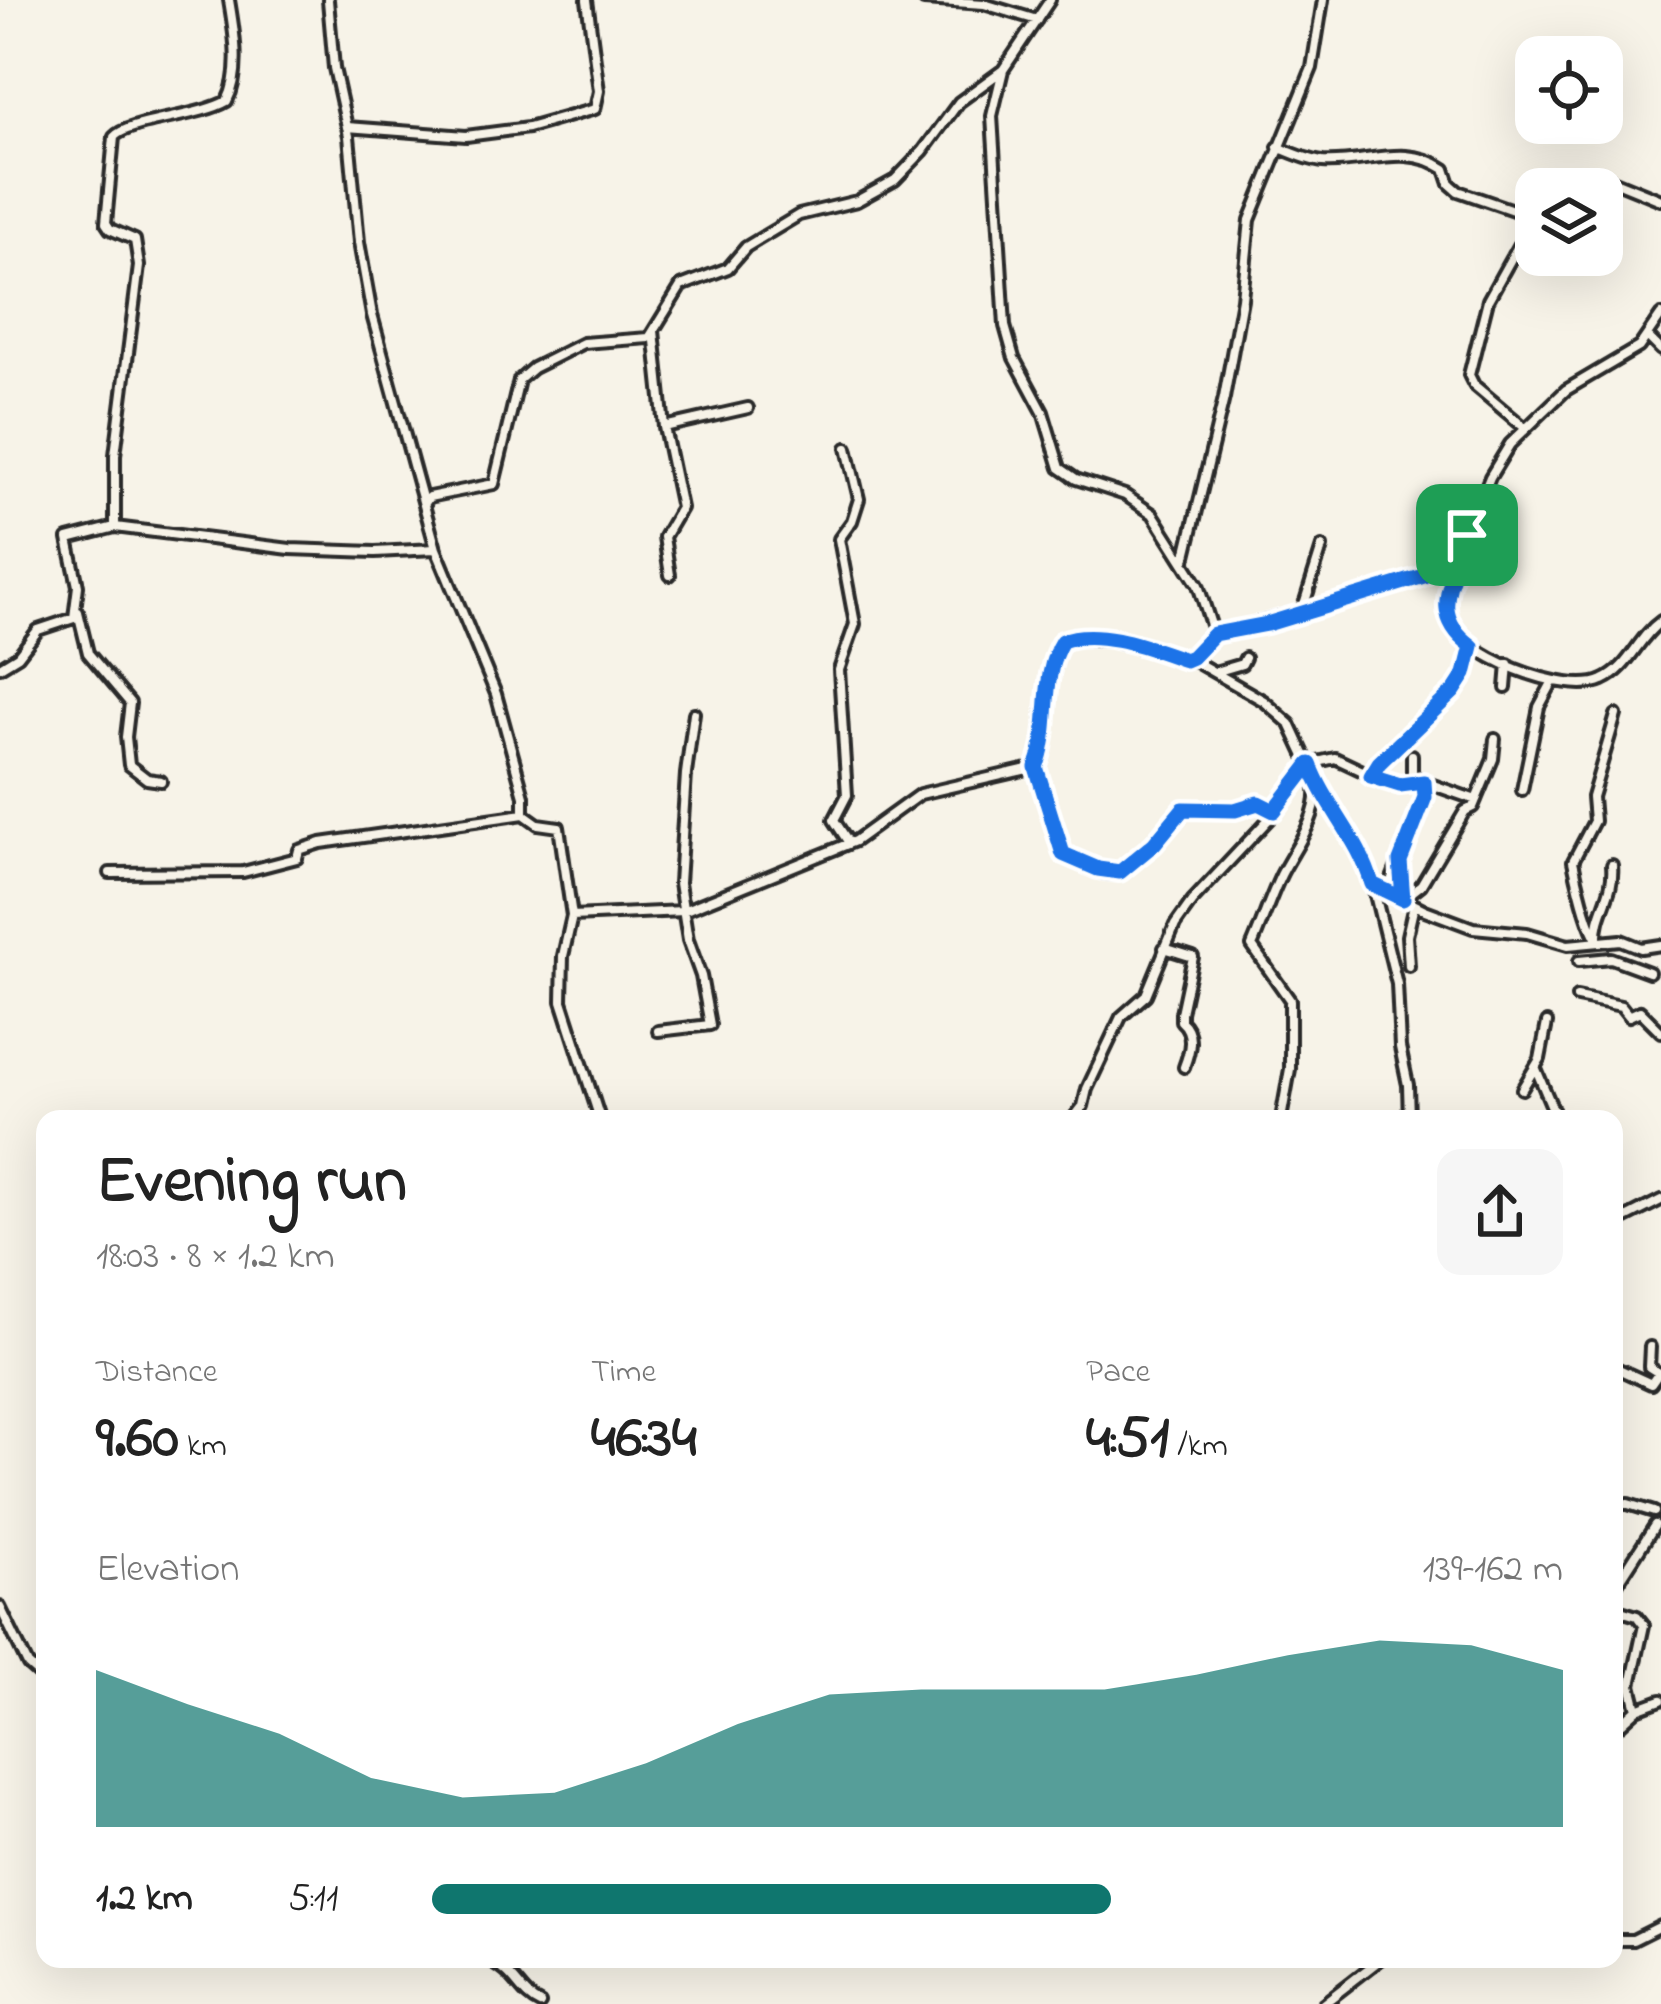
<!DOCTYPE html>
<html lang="en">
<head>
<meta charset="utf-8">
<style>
	:root { --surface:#fff; --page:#f6f6f6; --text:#222; --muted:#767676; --accent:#0f766e }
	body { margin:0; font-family:"Indie Flower",sans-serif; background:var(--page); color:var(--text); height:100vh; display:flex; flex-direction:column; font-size:45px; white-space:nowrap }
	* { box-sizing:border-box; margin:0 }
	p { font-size:39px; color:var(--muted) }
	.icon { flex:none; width:66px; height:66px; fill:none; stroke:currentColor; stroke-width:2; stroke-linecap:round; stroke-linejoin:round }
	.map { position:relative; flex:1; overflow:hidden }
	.panel { position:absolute; left:36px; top:1110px; width:1587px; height:858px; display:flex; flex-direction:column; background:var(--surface); border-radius:24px; box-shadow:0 12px 48px #0002 }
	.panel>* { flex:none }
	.fabs { position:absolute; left:1515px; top:36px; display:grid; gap:24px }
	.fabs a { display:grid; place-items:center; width:108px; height:108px; border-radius:24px; background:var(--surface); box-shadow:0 12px 48px #0002; font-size:60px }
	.pin { position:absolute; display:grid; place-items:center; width:102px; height:102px; color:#fff; margin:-51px; border-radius:24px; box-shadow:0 6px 18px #0006 }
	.round { display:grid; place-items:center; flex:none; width:126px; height:126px; border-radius:24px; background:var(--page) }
	.summary { display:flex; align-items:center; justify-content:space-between; height:204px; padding:0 60px }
	h1 { font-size:66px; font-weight:700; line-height:90px }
	.stats { display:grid; grid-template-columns:repeat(3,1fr); gap:18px; height:204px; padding:12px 60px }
	.stats div { display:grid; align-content:center }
	.stats b { font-size:60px; font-weight:700 }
	.stats small { font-size:33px; font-weight:400 }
	.stats p { font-size:33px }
	.chart { height:336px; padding:24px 60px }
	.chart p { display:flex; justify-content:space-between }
	.chart svg { width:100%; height:216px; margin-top:12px; fill:var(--accent); opacity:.7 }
	ul { padding:0 60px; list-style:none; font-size:39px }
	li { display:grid; grid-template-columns:192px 144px 1fr; align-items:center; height:90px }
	li i { height:30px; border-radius:15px; background:var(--accent) }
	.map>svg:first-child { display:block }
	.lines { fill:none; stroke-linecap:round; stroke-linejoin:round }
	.street-casing { stroke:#2b2b2b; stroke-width:16 }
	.street { stroke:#f7f3e8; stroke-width:8 }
	.route-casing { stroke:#fff; stroke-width:24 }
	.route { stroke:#1a73e8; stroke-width:15 }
</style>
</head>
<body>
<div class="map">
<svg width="1661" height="2004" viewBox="0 0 1661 2004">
	<rect width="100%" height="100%" fill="#f7f3e8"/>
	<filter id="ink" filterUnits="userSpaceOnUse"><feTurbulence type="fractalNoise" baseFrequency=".00833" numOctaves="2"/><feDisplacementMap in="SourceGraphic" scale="24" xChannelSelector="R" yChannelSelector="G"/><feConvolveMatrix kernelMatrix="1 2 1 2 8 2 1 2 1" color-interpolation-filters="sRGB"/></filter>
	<g filter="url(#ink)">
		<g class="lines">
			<!-- street casing -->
			<g class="street-casing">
				<path id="street" d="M328 0 334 68 349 136 359 242 372 315 436 549 496 694 524 796V814L538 824 559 827 572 916 563 956 562 1001 600 1119
					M924 0 984 4 1037 20
					M1050 0 1003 70 992 116 1005 326 1014 358 1043 412 1060 468 1076 479 1125 495 1153 514 1198 585 1214 634 1186 659
					M347 127 466 136 528 128 595 109 599 91 587 0
					M1278 147C1292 153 1307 160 1323 162 1365 165 1406 142 1445 169L1450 184 1458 191 1536 218
					M1590 189 1599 180 1607 178 1661 200
					M654 331 664 427 681 508 664 537 670 575
					M1648 337 1661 350
					M664 427 748 408
					M1525 428 1474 385 1469 375 1488 300 1518 246 1536 228
					M847 448 859 499 852 521 839 539 855 624 839 670 847 795 834 820 849 843
					M425 503 429 497 494 484 519 380 533 368 583 343 649 338 681 286 728 268 746 247 799 215 857 201 895 180 923 151 959 102 1003 70
					M115 527V455L139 266 135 240 110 229 106 223 114 137C127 121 200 117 227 101 242 72 234 31 229 0
					M1465 544C1459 565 1441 593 1447 616 1458 655 1567 697 1603 680 1630 668 1637 638 1661 621
					M1185 560 1224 398 1242 299 1250 220 1312 68 1323 0
					M1302 611 1322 547
					M78 612 88 653 130 703 126 737 129 765 147 779 161 781
					M1214 634 1339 603 1424 576 1442 566 1467 534 1490 477 1510 444 1566 390 1639 347 1661 315
					M0 667 18 656 38 630 74 618 78 586 68 539 115 527 290 549 375 552 435 549
					M1215 672 1242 664 1245 658
					M1506 688 1508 664
					M1412 755V773L1419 780
					M1036 767 1063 854C1076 861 1104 879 1119 872 1137 864 1169 824 1183 809L1235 810 1258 803 1274 811
					M1371 776 1379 763 1453 691 1465 674 1472 646
					M1522 790 1539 707 1553 681
					M1400 861 1403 898
					M110 873 243 872 297 858 299 850 321 843 524 814
					M1374 884 1425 910 1473 928 1527 933 1568 945 1621 940 1641 948 1661 945
					M1387 891 1425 797 1424 782
					M1403 899 1421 885 1465 811 1473 807 1493 759 1495 739
					M572 916 683 911 855 841 920 794 1036 767 1043 752 1044 710 1059 644 1070 638 1113 640 1196 662 1264 701 1290 724 1324 797 1369 870 1397 984 1400 1047 1408 1085 1409 1119
					M1597 939C1587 925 1577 880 1573 861L1594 821 1592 797 1616 715
					M1597 939C1596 912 1615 894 1612 865
					M1164 948 1193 957 1181 1013V1021C1195 1033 1190 1051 1184 1067
					M1579 961 1611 958 1649 972
					M1409 966 1407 936 1414 905
					M1577 997 1621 1006 1629 1016 1640 1011 1661 1032
					M658 1031 710 1025 701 976 688 940 679 883 686 774 694 713
					M1536 1069 1557 1119
					M1522 1089 1540 1059 1547 1023
					M1073 1119 1083 1106 1087 1089 1121 1017 1146 995 1175 925 1192 901 1269 819 1309 764 1335 758 1386 782 1400 785 1419 780 1476 800
					M1281 1119 1290 1069V1000L1252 946C1262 923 1270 898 1281 875 1294 849 1319 818 1316 788
					M1614 1224 1661 1200
					M1650 1347 1649 1367 1660 1374
					M1614 1367 1651 1384 1658 1374
					M1614 1504H1628L1654 1512
					M1614 1589 1655 1525
					M0 1607 28 1665 45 1680
					M1614 1609 1637 1616 1644 1625 1631 1685 1637 1709
					M1614 1730 1637 1709 1661 1700
					M1614 1940H1633L1661 1926
					M485 1959C517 1972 518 1994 540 2004
					M1323 2004 1381 1959"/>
			</g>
			<!-- street -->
			<use href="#street" class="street"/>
		</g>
	</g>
	<g class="lines" filter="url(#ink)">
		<!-- route casing -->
		<g class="route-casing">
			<path id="route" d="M1467 535C1456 579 1425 612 1472 646L1465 674 1454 691 1379 763 1371 776 1400 785 1424 782 1425 797 1400 861 1403 899 1372 884C1360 840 1326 807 1310 764L1274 811 1258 803 1235 810 1183 809 1154 844 1120 872 1098 869 1063 854 1036 767C1053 729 1039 678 1062 641 1098 627 1150 648 1185 660L1192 657 1214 634 1267 624 1424 576 1442 566Z"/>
		</g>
		<!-- route -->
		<use href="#route" class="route"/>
	</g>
</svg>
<div class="fabs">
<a><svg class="icon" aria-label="locate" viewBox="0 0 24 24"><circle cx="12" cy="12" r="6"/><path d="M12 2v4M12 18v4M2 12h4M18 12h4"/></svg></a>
<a><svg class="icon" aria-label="layers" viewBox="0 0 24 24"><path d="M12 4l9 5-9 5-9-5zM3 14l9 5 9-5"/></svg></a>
</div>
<div class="pin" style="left:1467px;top:535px;background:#1e9e55"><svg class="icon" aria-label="arrive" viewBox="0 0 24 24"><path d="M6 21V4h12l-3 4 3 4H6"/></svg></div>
<section class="panel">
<div class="summary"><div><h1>Evening run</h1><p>18:03 · 8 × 1.2 km</p></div><a class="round"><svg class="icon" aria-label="share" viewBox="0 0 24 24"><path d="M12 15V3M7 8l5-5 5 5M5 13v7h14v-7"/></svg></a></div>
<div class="stats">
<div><p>Distance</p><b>9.60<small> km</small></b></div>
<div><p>Time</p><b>46:34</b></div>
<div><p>Pace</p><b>4:51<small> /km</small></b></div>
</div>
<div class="chart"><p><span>Elevation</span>139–162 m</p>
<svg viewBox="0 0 160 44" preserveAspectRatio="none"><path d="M0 44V12L10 19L20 25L30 34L40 38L50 37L60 31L70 23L80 17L90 16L100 16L110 16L120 13L130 9L140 6L150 7L160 12V44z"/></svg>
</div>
<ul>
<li><b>1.2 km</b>5:11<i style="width:60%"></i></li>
</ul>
</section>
</div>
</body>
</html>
